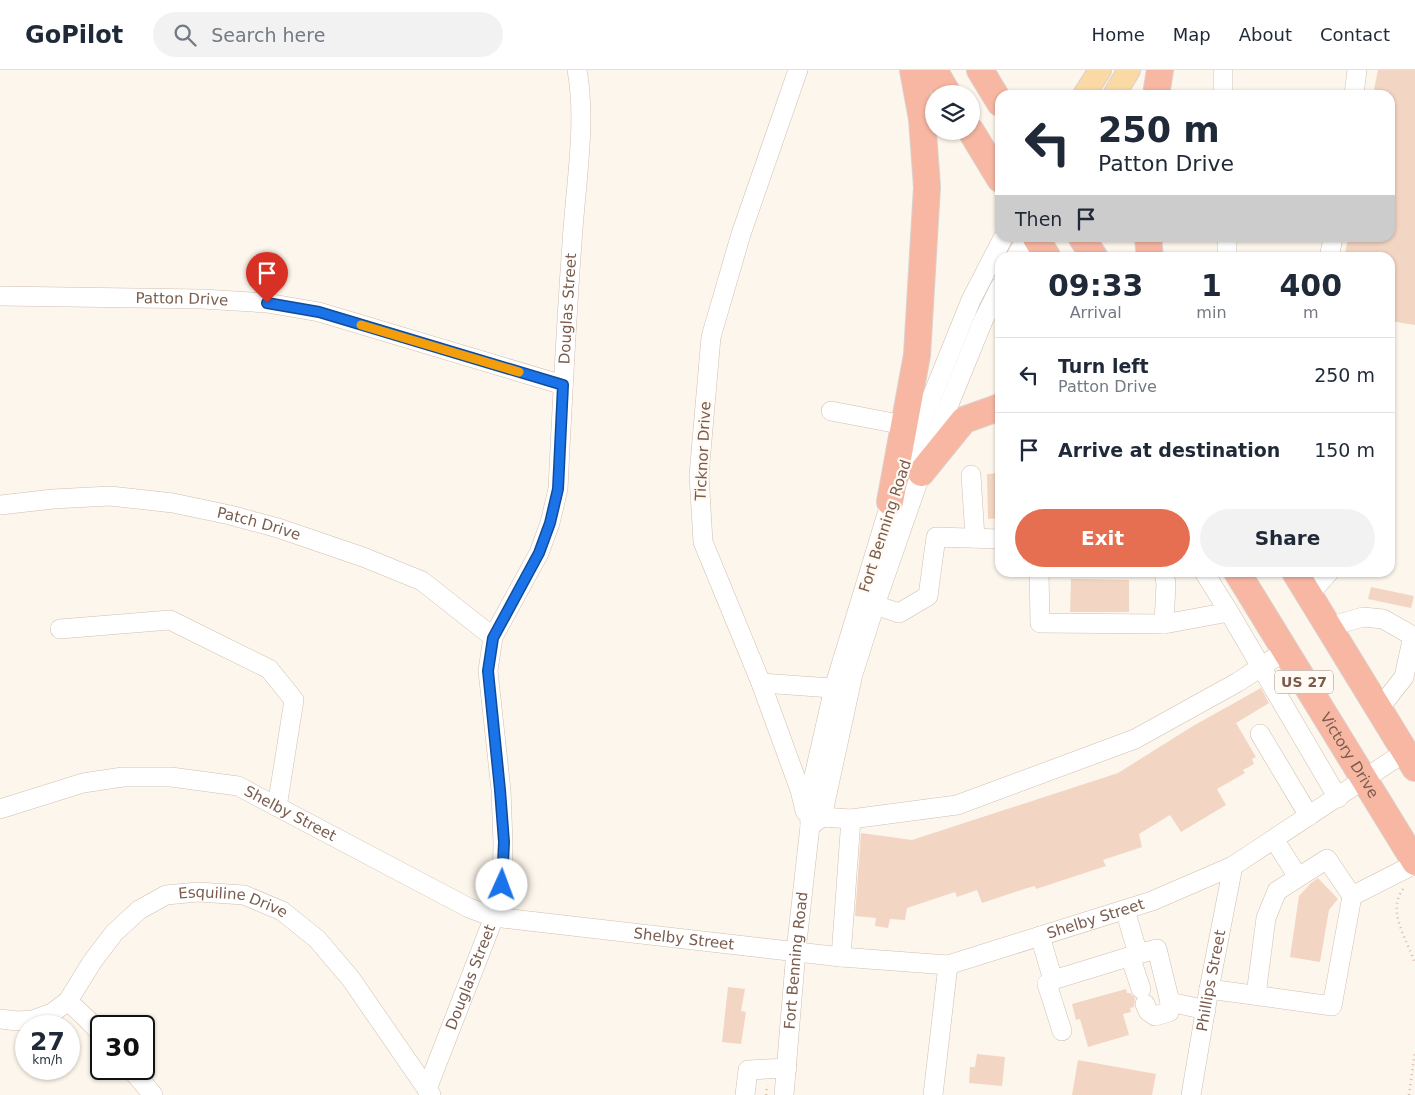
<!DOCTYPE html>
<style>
body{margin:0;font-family:"DejaVu Sans",sans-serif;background:#f2f2f3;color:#1f2937;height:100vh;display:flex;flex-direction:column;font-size:19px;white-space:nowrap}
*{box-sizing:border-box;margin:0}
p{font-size:16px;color:#747a83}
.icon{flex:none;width:28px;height:28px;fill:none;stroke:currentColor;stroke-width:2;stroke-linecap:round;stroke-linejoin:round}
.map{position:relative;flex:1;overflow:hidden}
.details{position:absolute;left:995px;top:182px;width:400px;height:325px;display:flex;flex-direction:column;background:#fff;border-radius:15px;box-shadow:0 1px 4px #0004}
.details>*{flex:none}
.top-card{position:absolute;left:995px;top:20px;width:400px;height:152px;border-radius:15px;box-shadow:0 1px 4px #0004;background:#fff;color:#1f2937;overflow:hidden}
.fabs{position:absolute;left:925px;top:15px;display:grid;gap:10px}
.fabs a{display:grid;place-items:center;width:55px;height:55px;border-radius:50%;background:#fff;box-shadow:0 1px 4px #0004;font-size:25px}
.speed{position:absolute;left:15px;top:945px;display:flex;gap:10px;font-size:25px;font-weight:700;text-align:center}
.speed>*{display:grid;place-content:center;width:65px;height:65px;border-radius:50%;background:#fff;box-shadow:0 1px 4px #0004;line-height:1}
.speed small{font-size:12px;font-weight:400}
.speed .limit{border:2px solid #111;border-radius:8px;background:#fff;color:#111}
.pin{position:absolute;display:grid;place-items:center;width:42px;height:42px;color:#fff;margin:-51px -21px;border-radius:50% 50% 50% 0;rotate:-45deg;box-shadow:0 0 5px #0007}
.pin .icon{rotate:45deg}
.me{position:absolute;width:55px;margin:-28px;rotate:2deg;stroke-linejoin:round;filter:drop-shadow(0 0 4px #0008)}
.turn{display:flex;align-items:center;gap:18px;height:105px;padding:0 20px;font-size:22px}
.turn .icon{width:65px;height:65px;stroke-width:2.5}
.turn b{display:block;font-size:35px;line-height:42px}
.then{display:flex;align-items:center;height:48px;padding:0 20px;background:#0003;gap:10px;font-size:19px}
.eta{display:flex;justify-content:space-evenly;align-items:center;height:85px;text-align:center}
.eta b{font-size:30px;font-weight:800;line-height:35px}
.action{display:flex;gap:10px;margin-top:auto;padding:10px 20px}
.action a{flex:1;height:58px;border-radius:30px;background:#e76f51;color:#fff;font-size:20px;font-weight:800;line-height:58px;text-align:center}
.action a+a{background:#f2f2f3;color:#1f2937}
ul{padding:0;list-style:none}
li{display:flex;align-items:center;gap:15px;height:75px;padding:0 20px;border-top:1px solid #e0e1e3}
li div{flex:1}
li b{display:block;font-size:19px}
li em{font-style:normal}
header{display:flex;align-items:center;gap:30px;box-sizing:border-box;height:70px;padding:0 25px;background:#fff;border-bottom:1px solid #e0e1e3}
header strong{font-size:24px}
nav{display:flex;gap:28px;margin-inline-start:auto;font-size:18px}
.search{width:350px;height:45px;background:#f2f2f3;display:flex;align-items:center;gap:12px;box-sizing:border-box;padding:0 18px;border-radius:28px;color:#747a83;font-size:19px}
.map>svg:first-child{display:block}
.building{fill:#f3d5c3}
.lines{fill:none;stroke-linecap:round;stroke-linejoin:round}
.minor-casing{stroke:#d1beb0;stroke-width:20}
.major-casing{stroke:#dad1cd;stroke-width:24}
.highway-casing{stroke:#dad1cd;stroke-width:28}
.path{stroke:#d9b8a5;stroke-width:2.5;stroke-dasharray:1 4;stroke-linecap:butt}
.minor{stroke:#fff;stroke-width:19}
.major{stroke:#fbd9a5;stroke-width:22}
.highway{stroke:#f7b7a3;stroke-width:26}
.route-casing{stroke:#114b97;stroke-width:12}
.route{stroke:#1a73e8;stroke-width:9}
.slow{stroke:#f59e0b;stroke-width:9}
.labels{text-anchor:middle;stroke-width:4.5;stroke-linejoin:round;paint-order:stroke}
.shield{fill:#fffaf3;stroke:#a28b7f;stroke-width:1}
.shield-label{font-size:14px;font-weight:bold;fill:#7a5c4d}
.street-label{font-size:15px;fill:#7a5c4d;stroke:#fffaf3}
</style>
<header>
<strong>GoPilot</strong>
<div class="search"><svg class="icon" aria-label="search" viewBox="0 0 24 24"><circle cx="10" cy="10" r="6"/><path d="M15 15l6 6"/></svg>Search here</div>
<nav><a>Home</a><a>Map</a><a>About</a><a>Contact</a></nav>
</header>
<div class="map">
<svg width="1415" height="1025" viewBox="0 0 1415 1025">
<rect width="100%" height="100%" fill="#fdf6ec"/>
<!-- building -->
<path class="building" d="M1378 0H1415V255L1390 251V188H1344L1348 168H1390V25H1373Z
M1000 403V448L988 449 987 404Z
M1071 509 1129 510V542H1070Z
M1371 517 1414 526 1411 538 1368 529Z
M1261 618 1269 633 1236 653 1256 687 1252 689 1254 694 1243 700 1245 703 1217 719 1226 735 1181 762 1170 745 1139 764 1142 777 1103 790 1106 796 1036 819 1035 816 1024 819 982 833 977 820 957 827 955 822 907 838 905 850 890 849 888 858 875 856 876 848 855 846 861 763 912 770 1118 703 1193 656Z
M1318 808 1338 829 1329 840 1320 892 1290 887 1299 826 1311 813Z
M728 917 745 919 741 941 746 942 741 974 722 972Z
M1126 919 1127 923H1130L1135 928 1134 937 1130 938 1131 942 1123 944 1129 965 1088 977 1080 949 1076 950 1072 934Z
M977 984 1005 987 1002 1016 969 1013 970 997H975Z
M1078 990 1156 1004 1152 1025H1072Z"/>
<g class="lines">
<defs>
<g id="minor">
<path d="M798 0 741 164 711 267 699 405 703 472 761 613 800 720 805 741"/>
<path d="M1223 0V25"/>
<path d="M1354 25 1357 0"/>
<path d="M1227 168V188"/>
<path d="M1015 188 1027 168"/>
<path d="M1329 188 1333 168"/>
<path id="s1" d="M0 226 202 229 267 233 319 242 563 315"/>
<path d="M831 341 904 355"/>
<path d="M906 391 971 230 1003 168"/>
<path d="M971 405 975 468"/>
<path id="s2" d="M0 435 53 429 110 426 173 433 230 445 278 458 363 487 422 511 493 567"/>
<path d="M1039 502 1040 553 1164 554 1166 514 1164 502"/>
<path d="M1309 525 1329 502"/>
<path d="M875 535 899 543 928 526 936 467 1000 469"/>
<path d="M1229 542 1338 728"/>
<path d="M1164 554 1229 542 1204 502"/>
<path d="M1328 557 1363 547 1383 549 1413 566 1404 607 1379 639"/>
<path d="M60 559 170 550 269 599 294 630 277 737"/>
<path d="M761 613 845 619"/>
<path d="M1260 664 1309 746"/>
<path id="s3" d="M0 739 83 713 123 707H171L238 716 469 838 494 847 841 887 948 895 1152 831 1233 796 1405 682"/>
<path d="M822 747 851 749 957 735 1135 669 1238 612 1285 581"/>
<path d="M810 756 822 747 853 604 875 535 921 403 983 251 1000 217"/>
<path d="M1274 769 1298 807"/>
<path d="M1040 866 1053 910 1138 884 1125 840"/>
<path d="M1138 884 1157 879 1170 932 1206 940"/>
<path d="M1130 886 1141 919"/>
<path d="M841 887 851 749"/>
<path d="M1053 910 1047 914 1062 961"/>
<path d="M1209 919 1332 936 1352 826 1415 794"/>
<path d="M1256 925 1266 848 1277 821 1327 789 1352 826"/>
<path d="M68 931 90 952 101 964"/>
<path d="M1145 934 1148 941 1155 946 1169 942 1170 932"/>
<path id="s4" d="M0 949 17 951 33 950 52 943 68 931 92 892 114 863 139 840 166 825 198 822 244 825 282 841 317 869 351 909 431 1025"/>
<path d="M131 999 153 1025"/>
<path id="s5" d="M427 1019 494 847 502 815 503 773 501 720 488 601 493 567 539 483 550 453 558 419C562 337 566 255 572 173 575 120 587 52 577 0"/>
<path d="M745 1025 748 1000 787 998"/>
<path id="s6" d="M784 1025 796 881 810 756 809 728 834 618 894 421"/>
<path d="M933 1025 948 895"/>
<path id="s7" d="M1191 1025 1209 919 1233 796"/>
</g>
<path id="major" d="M1084 25 1100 0
M1114 25 1129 0"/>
<g id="highway">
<path d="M934 0 948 24"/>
<path d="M980 0 1000 33"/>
<path d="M1156 25 1160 0"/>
<path d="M971 61 1000 109"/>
<path d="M1036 168 1048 188"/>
<path d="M1082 168 1095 188"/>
<path d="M1148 168 1150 188"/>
<path d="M921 403 964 350 1000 337"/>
<path d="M890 432 917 285 927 117 922 49 913 0"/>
<path id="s8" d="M1237 502 1415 792"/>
<path d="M1295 502 1415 698"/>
</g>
</defs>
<!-- minor casing -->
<use href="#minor" class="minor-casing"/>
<!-- major casing -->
<use href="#major" class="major-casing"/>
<!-- highway casing -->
<use href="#highway" class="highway-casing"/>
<!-- path -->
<path class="path" d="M1403 819C1386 842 1408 870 1415 894
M766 1025 767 1015
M1409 1025 1415 982"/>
<!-- minor -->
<use href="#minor" class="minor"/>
<!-- major -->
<use href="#major" class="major"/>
<!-- highway -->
<use href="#highway" class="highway"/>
</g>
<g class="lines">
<defs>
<path id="route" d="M267 233 319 242 563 315 558 419 550 453 539 483 493 568 488 601 500 720 504 772 502 815"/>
</defs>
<!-- route casing -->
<use href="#route" class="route-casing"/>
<!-- route -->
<use href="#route" class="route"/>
<!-- slow -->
<path class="slow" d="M361 255 519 302"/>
</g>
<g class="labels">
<!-- shield labels -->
<rect class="shield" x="1275" y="600.5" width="58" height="23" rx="4"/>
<g class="shield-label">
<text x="1304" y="617">US 27</text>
</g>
<!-- street labels -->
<g class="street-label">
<text dy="5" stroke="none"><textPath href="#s1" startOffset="182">Patton Drive</textPath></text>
<text dy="5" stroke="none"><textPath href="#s5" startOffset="810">Douglas Street</textPath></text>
<text transform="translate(703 381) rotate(-87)" y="5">Ticknor Drive</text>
<text dy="5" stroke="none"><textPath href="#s2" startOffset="262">Patch Drive</textPath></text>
<text transform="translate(885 456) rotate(-72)" y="5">Fort Benning Road</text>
<text dy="5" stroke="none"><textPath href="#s8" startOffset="215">Victory Drive</textPath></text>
<text dy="5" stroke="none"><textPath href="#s3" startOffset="302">Shelby Street</textPath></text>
<text dy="5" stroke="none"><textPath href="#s4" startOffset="289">Esquiline Drive</textPath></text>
<text dy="5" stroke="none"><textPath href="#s3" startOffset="1142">Shelby Street</textPath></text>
<text dy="5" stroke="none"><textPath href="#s3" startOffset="722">Shelby Street</textPath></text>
<text dy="5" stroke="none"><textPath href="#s6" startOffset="135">Fort Benning Road</textPath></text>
<text dy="5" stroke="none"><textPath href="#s5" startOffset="120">Douglas Street</textPath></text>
<text dy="5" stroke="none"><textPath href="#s7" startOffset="116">Phillips Street</textPath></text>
</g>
</g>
</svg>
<div class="fabs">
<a><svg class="icon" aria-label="layers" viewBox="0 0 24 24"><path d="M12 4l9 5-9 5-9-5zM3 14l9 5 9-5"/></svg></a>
</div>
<div class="speed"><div>27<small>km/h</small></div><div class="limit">30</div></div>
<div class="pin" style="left:267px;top:233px;background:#d93025"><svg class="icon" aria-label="arrive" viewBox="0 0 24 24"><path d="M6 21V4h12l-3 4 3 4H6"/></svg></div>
<svg class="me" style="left:502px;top:815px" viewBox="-20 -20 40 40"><circle r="19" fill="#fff"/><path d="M0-13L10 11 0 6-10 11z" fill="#1a73e8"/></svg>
<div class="top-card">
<div class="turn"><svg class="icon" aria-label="left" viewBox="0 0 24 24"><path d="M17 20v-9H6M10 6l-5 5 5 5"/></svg><div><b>250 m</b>Patton Drive</div></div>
<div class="then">Then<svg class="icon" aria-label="arrive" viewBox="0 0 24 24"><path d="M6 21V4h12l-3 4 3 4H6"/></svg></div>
</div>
<section class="details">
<div class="eta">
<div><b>09:33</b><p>Arrival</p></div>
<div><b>1</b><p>min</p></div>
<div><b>400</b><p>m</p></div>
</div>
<ul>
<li><svg class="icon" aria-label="left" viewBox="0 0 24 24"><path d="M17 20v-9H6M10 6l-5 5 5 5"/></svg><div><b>Turn left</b><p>Patton Drive</p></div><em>250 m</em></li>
<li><svg class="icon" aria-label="arrive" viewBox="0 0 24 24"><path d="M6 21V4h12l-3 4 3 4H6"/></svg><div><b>Arrive at destination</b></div><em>150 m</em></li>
</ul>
<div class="action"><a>Exit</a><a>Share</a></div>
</section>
</div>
